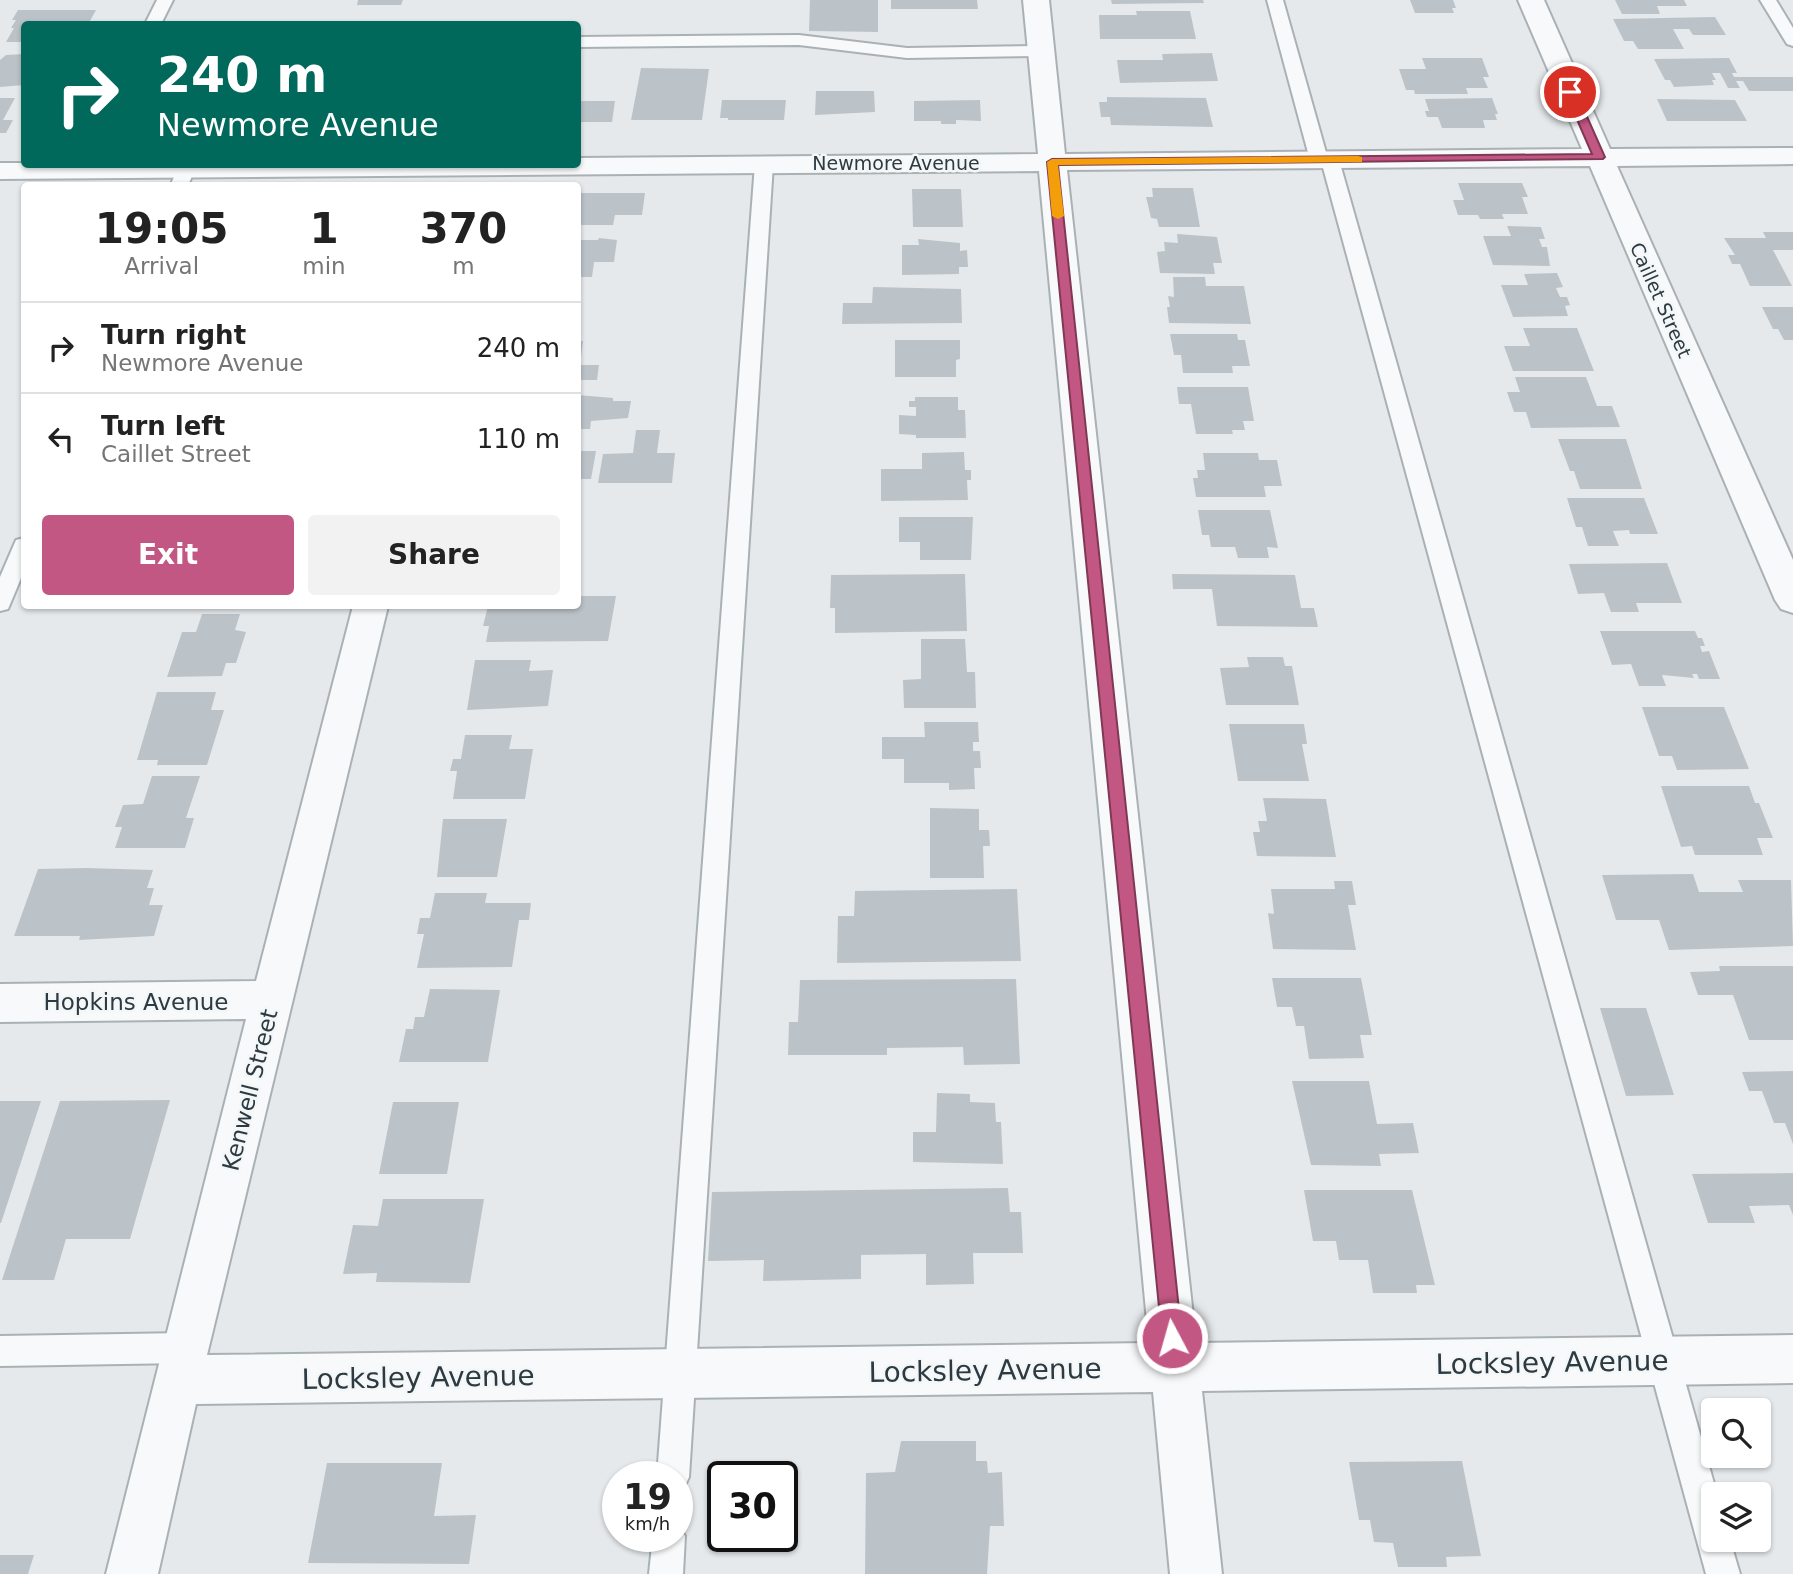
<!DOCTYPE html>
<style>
body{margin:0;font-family:"DejaVu Sans",sans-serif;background:#f2f2f2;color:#222;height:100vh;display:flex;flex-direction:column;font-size:26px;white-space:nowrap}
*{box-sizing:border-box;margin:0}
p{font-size:23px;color:#767676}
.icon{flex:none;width:38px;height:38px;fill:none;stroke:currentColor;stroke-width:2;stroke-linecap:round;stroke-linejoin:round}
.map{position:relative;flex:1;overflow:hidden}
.drawer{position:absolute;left:21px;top:182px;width:560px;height:427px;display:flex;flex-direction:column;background:#fff;border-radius:7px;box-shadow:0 2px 5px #0004}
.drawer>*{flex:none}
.top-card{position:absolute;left:21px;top:21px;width:560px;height:147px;border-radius:7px;box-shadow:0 2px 5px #0004;background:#00695c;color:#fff;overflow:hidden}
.fabs{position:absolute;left:1701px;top:1398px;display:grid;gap:14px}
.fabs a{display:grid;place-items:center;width:70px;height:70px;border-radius:7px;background:#fff;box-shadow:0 2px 5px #0004;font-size:35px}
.speed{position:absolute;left:602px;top:1461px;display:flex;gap:14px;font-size:35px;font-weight:700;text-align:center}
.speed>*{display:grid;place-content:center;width:91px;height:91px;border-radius:50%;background:#fff;box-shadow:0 2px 5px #0004;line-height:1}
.speed small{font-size:18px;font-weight:400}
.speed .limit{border:4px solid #111;border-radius:10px;background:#fff;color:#111}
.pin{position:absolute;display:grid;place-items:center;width:60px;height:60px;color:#fff;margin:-30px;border:4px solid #fff;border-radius:50%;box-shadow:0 2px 7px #0007}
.me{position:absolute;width:77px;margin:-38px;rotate:354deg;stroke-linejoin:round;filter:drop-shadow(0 0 5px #0008)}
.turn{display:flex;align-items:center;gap:24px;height:147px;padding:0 21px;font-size:32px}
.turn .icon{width:91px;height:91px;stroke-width:2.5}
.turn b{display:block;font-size:49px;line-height:60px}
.eta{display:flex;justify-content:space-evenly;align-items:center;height:119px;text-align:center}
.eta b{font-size:42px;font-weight:600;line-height:49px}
.button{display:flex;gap:14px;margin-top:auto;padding:14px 21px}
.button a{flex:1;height:80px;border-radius:7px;background:#c35783;color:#fff;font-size:28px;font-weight:600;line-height:80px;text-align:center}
.button a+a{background:#f2f2f2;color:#222}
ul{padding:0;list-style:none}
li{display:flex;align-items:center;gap:21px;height:91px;padding:0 21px;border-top:2px solid #e0e0e0}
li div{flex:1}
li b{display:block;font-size:26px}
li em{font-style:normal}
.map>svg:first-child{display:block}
.building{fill:#bcc3c8}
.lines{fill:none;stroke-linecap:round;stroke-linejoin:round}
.lane-casing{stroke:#aab1b5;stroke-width:4}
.street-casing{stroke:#aab1b5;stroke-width:4}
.lane{fill:#f7f9fa;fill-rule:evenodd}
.street{fill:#f7f9fa;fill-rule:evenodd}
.route{fill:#c35783;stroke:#7f3955;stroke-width:2}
.slow{fill:#f59e0b}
.labels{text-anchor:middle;stroke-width:5;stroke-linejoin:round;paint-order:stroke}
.far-street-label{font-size:19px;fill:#2e3a42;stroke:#f4f7f8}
.street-label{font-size:23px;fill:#2e3a42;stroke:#f4f7f8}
.near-street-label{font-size:28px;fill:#2e3a42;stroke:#f4f7f8}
</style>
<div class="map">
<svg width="1793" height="1574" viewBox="0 0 1793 1574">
<rect width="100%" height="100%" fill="#e5e9eb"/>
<!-- building -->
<path class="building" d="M358 0H403L401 5H357Z
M810 0H878V32L809 31Z
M891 0H977L978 9H891Z
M1111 0H1203L1204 3 1112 4Z
M1410 0H1453L1456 8H1452L1454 13H1415Z
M1615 0H1684L1687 6H1657L1660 14H1622Z
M18 10H96L90 21H79L77 24H24V42H6L14 28H11L16 20H12Z
M1136 11H1190L1196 39H1100L1099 15H1137Z
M1715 17 1726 35H1693L1689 29H1673L1684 49H1638L1633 41H1624L1613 19Z
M1212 53 1218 81 1120 83 1117 60H1163L1162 54Z
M24 54V85L0 87V60L6 55Z
M1422 58H1482L1489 77H1483L1488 88H1466L1468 94H1415L1414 90H1406L1399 69H1426Z
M1729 58 1737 73H1732L1734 77H1793V91H1749L1743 81H1736L1740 88H1728L1720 73H1712L1716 80H1712L1714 85 1674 87 1670 80H1665L1654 59Z
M641 68 709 69 702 120H631Z
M816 91H874L875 112 815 115Z
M1107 97 1206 98 1213 127 1111 125 1110 117H1101L1099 102H1107Z
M0 98H15L3 120H13L6 133H0Z
M1492 98 1498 114H1495L1497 120H1483L1485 128H1442L1438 117H1427L1425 111H1429L1425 99Z
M1657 99 1735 100 1747 121H1667Z
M722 100H786L784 120H728V118H720Z
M980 100 981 121 956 120V124H941V121H914V101Z
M578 101H615L612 122H578Z
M1458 183H1522L1528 197H1522L1528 214H1502L1504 219H1480L1478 215H1458L1453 200H1464Z
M1152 188H1193L1200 227H1159L1157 219 1151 218 1148 205 1146 197H1153Z
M912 189H961L963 227H913Z
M578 193H645L642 215H615L613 225H578Z
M1507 226 1541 227 1545 239H1539L1542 247H1547L1550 266 1493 265 1483 236H1511Z
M1763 232H1793V250H1773L1792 286H1750L1740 264H1732L1728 255H1735L1724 238H1766Z
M1177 234 1217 237 1222 263H1213L1215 274 1160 273 1157 252 1165 251 1164 242 1178 243Z
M599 238 617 240 614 262H594L592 277H578V240H598Z
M918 239 960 243V251L967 250 968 267H959V274L902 275V245H919Z
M1557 273 1563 287 1556 288 1560 297H1567L1570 305 1565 306 1568 316 1513 317 1501 285H1528L1524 274Z
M1173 277H1205L1206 286H1244L1251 324 1169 323 1167 307H1170L1168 296 1174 297Z
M873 287 961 289 962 323 842 324 843 303H872Z
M1762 307H1793V340H1784L1778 329H1773Z
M1523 328H1577L1594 371H1513L1504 346H1530Z
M1170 334H1237L1238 340H1245L1250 366H1232L1233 373H1183L1181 355H1174Z
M895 340H960V359L956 360V377H895Z
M578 341H583L580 365H599L597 380H578Z
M1515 377H1586L1597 406H1612L1620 427 1531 428 1526 412H1514L1507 392H1520Z
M1177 387H1248L1254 421H1243L1245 430H1232L1233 434H1196L1191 404H1179Z
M578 395 613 398V401H631L628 418 591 421 590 429H578Z
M915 397H958V410H965L966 438H916V435L899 434V415L916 416V407H909V401H915Z
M636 430H660L657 453H675L672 483H598L603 454 633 453Z
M1558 439H1626L1642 489H1580L1574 471H1570Z
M578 451H596L591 479H578Z
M964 452 965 470H971V480H967L968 500 881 501V469H922V453Z
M1203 453H1258L1259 460H1277L1282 486H1264L1266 497H1196L1193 478H1198L1197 470H1205Z
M1567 498H1644L1658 534H1630L1629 530 1613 531 1619 546H1588L1582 527H1576Z
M1198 510H1270L1278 548 1267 547 1269 558H1238L1235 547H1211L1209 535H1202Z
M899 517H973L971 560H920V542H899Z
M1667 563 1682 603H1636L1639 612H1611L1604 593 1578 594 1569 564Z
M965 574 967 631 835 633V608H830L831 575Z
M1172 574 1295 575 1301 608H1314L1318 627 1217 626 1212 589H1173Z
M578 596H616L608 641 486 642 489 626H483L488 606H578Z
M202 614H240L235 630 246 632 236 663H226L222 676 167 677 182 632H196Z
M1600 631H1695L1698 638H1702L1705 646H1700L1702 652 1709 651 1720 679H1699L1697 674H1692L1694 678 1662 675 1666 686H1639L1631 664 1612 665Z
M921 639H965L967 672H975L976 708H904L903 680 921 679Z
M1247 657H1283L1285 666H1292L1299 705H1226L1220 668 1249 667Z
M475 660H531L529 671 553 670 548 706 467 710Z
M157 692H216L211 710H224L207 765H157L158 760H137Z
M1642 707H1724L1749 769 1677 770 1672 756H1659Z
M924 722H978L979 742H973V751H980L981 768H974L975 789 949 790V783H904V759H882V737H925Z
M1229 724H1304L1307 744H1302L1309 781H1238Z
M465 735H512L509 749H533L525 799H453L457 771H450L453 759H461Z
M152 776H200L186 818H194L185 848H115L122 827H115L123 805 143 804Z
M1661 786H1749L1755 803H1759L1773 838H1757L1763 855H1695L1692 846 1681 847Z
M1263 798 1326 799 1336 857 1257 856 1253 832H1260L1258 821H1267Z
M930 808 979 809V830H989L990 846H983L984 878H930Z
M443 819H507L497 877H437Z
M87 868 153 870 147 888H154L149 905H163L154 936 79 940 80 936H14L38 869Z
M1693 874 1699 892H1743L1738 880H1791L1793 946 1669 950 1659 920H1616L1602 875Z
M1334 881H1352L1356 905H1348L1356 950 1273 949 1268 913 1274 914 1271 889H1335Z
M1017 889 1021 961 837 963 838 916H854L855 891Z
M435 893H487L485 903H531L529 920H519L512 967 417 968 424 934H417L420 918H430Z
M1719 966H1793V1040H1749L1733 995H1698L1690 972 1720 971Z
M1272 978H1361L1372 1035H1360L1364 1058 1309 1059 1304 1026H1296L1292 1007H1277Z
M1016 979 1020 1064 964 1065 963 1047 887 1048V1055H788L789 1022H798L800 980Z
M430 989 500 990 488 1062H399L406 1029H413L415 1017H424Z
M1600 1008H1646L1674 1095 1626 1096Z
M1793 1071V1144L1785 1123H1774L1762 1091H1749L1742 1072Z
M1292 1081H1369L1377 1124 1413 1123 1419 1153 1379 1154 1381 1166 1311 1165Z
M937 1093 970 1094V1102L995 1103 996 1122H1001L1003 1164 913 1162V1132H936Z
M170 1100 130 1239H66L54 1280H2L60 1101Z
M0 1101H41L1 1223H0Z
M393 1102H459L447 1174H379Z
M1793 1173V1215L1789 1205 1749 1206 1755 1223H1708L1692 1174Z
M1008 1188 1010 1212H1021L1023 1253H973L974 1284 926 1285V1254L861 1255V1279L763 1281 764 1260 708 1261 712 1192Z
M1304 1190H1412L1435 1285H1416L1417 1293H1373L1368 1260H1339L1336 1241H1313Z
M383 1199H484L470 1283 376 1282 377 1273 343 1274 353 1225 378 1226Z
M901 1441H976V1461H987L988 1473 1002 1472 1004 1526H990L987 1574H865L866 1473 895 1472Z
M1462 1461 1481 1556 1446 1557 1447 1567H1398L1393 1543 1374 1542 1370 1520H1359L1349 1462Z
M327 1463H442L434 1516 476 1515 469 1564 308 1563Z
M0 1555H34L28 1574H0Z"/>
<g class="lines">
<defs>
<path id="lane" d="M157 0H173L161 24H145Z
M1267 0H1283L1327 156H1336L1339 160 1717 1494H1713V1540H1730L1740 1574H1706L1322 164H1313L1310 160Z
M1760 0H1776L1793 28V46L1787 44Z
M799 35 907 48 1041 46 1049 51 1041 56 907 58 799 45 578 47V37Z
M764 159 773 164 689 1477 684 1488 677 1491V1477H657L755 164Z
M180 164H192L195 168 188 186H170Z
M24 538V571L8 609 0 611V577L16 540Z
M185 1333 196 1337 200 1348 196 1359 185 1363 0 1366V1336Z
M677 1523 685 1536 683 1574H649L653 1536H677Z"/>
<path id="street" d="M1023 0H1049L1065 154 1582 149 1518 0H1544L1610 149 1793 148V164L1617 166 1793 560V613L1781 609 1775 600 1590 166 1067 170 1196 1343 1793 1335V1383L1202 1391 1222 1574H1170L1153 1392 196 1404 158 1574H106L246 1019 0 1022V984L256 981 353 606H388L207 1355 1149 1343 1039 171 0 179V163L578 164V158L1038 154Z"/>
</defs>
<!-- lane casing -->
<use href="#lane" class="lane-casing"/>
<!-- street casing -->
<use href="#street" class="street-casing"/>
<!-- lane -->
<use href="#lane" class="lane"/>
<!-- street -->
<use href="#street" class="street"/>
</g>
<!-- route -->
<path class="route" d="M1566 90 1576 92 1605 157 1603 159 1058 165 1182 1338 1179 1345 1172 1348 1165 1345 1162 1338 1047 162 1052 159 1592 154 1565 92Z"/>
<!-- slow -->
<path class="slow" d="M1358 156 1362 157V162L1058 165 1064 216 1058 219 1052 216 1047 162 1052 159Z"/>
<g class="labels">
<!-- far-street labels -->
<g class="far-street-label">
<text x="896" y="170">Newmore Avenue</text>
<text transform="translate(1661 300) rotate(66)" y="7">Caillet Street</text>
</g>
<!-- street labels -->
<g class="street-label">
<text x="136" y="1010">Hopkins Avenue</text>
<text transform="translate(250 1090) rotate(-76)" y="8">Kenwell Street</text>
</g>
<!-- near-street labels -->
<g class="near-street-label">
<text transform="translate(1552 1362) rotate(-1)" y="10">Locksley Avenue</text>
<text transform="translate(985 1370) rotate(-1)" y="10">Locksley Avenue</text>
<text transform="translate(418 1377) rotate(-1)" y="10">Locksley Avenue</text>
</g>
</g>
</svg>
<div class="fabs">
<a><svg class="icon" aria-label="search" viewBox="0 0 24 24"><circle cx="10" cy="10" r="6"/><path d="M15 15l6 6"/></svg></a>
<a><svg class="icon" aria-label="layers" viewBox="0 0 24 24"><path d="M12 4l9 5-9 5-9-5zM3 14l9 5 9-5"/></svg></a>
</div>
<div class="speed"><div>19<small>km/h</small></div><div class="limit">30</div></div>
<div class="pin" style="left:1570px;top:92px;background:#d93025"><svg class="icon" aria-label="arrive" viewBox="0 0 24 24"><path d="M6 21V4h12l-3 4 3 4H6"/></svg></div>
<svg class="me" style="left:1172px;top:1338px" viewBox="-20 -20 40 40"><circle r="17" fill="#c35783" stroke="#fff" stroke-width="3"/><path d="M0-11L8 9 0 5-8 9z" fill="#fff"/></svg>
<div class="top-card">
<div class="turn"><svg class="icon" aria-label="right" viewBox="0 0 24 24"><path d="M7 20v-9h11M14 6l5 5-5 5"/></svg><div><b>240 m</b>Newmore Avenue</div></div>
</div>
<section class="drawer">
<div class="eta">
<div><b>19:05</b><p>Arrival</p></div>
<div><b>1</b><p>min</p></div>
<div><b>370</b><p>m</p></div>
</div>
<ul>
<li><svg class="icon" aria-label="right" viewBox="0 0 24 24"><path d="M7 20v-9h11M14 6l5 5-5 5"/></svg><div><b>Turn right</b><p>Newmore Avenue</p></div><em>240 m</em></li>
<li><svg class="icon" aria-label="left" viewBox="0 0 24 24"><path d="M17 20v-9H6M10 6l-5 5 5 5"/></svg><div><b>Turn left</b><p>Caillet Street</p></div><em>110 m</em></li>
</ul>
<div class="button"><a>Exit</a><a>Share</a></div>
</section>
</div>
